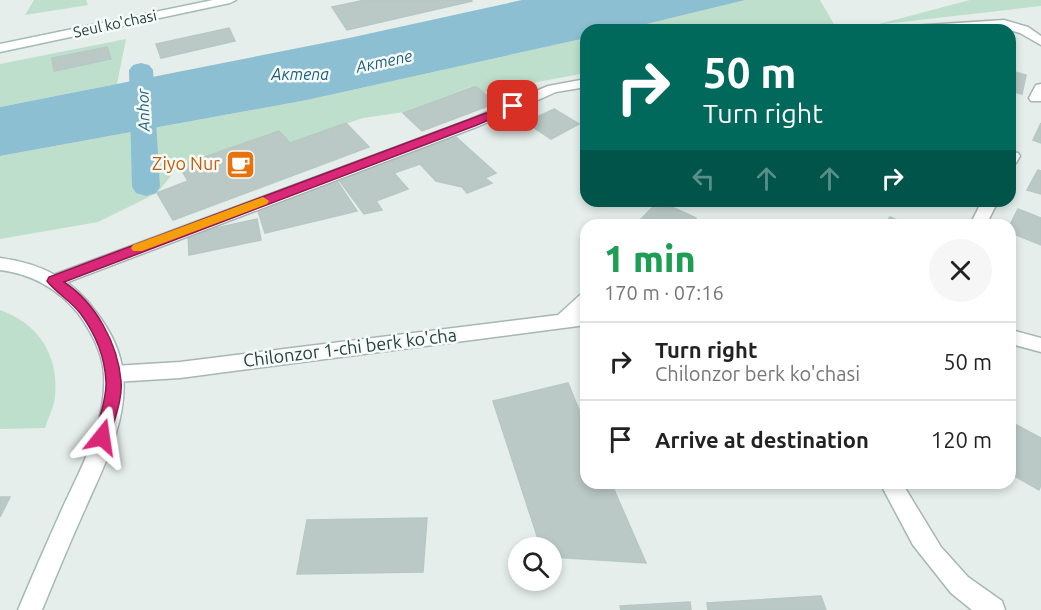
<!DOCTYPE html>
<meta charset="utf-8">
<style>
body{margin:0;font-family:Ubuntu,sans-serif;background:#f6f6f6;color:#222;height:100vh;display:flex;flex-direction:column;font-size:22px;white-space:nowrap}
*{box-sizing:border-box;margin:0}
p{font-size:20px;color:#767676}
.icon{flex:none;width:33px;height:33px;fill:none;stroke:currentColor;stroke-width:2;stroke-linecap:round;stroke-linejoin:round}
.map{position:relative;flex:1;overflow:hidden}
.sheet{position:absolute;left:580px;top:219px;width:436px;height:270px;display:flex;flex-direction:column;background:#fff;border-radius:18px;box-shadow:0 3px 9px #0003}
.sheet>*{flex:none}
.top-card{position:absolute;left:580px;top:24px;width:436px;height:183px;border-radius:18px;box-shadow:0 3px 9px #0003;background:#00695c;color:#fff;overflow:hidden}
.controls{position:absolute;left:508px;top:537px;display:grid;gap:12px}
.controls a{display:grid;place-items:center;width:54px;height:54px;border-radius:50%;background:#fff;box-shadow:0 3px 9px #0003;font-size:30px}
.pin{position:absolute;display:grid;place-items:center;width:51px;height:51px;color:#fff;margin:-26px;border-radius:12px;box-shadow:0 3px 9px #0006}
.me{position:absolute;width:66px;margin:-33px;rotate:15deg;stroke-linejoin:round;filter:drop-shadow(0 0 4px #0008)}
.turn{display:flex;align-items:center;gap:21px;height:126px;padding:0 24px;font-size:27px}
.turn .icon{width:78px;height:78px;stroke-width:2.5}
.turn b{display:block;font-size:42px;line-height:51px}
.lanes{display:flex;align-items:center;height:57px;padding:0 24px;background:#0003;justify-content:center;gap:30px;direction:ltr}
.lanes .off{opacity:.35}
.round{display:grid;place-items:center;flex:none;width:63px;height:63px;border-radius:32px;background:#f6f6f6}
.overview{display:flex;align-items:center;justify-content:space-between;height:102px;padding:0 24px}
h1{font-size:36px;font-weight:800;line-height:45px;color:#1e9e55}
ul{padding:0;list-style:none}
li{display:flex;align-items:center;gap:18px;height:78px;padding:0 24px;border-top:2px solid #e0e0e0}
li div{flex:1}
li b{display:block;font-size:22px}
li em{font-style:normal}
.map>svg:first-child{display:block}
.green{fill:#bedfcb}
.water{fill:#8dbfd3}
.lines{fill:none;stroke-linecap:round;stroke-linejoin:round}
.canal{fill:#8dbfd3;fill-rule:evenodd}
.building{fill:#bac9c5;stroke:#b7c8c3;stroke-width:1.5}
.minor-casing{stroke:#a7b6b3;stroke-width:3}
.secondary-casing{stroke:#a3bab5;stroke-width:3}
.minor{fill:#fff;fill-rule:evenodd}
.secondary{fill:#fff;fill-rule:evenodd}
.route{fill:#db2777;stroke:#8e194d;stroke-width:1.5}
.slow{fill:#f59e0b}
.labels{text-anchor:middle;stroke-width:5;stroke-linejoin:round;paint-order:stroke}
.far-street-label{font-size:15px;fill:#24403c;stroke:#f6faf8}
.far-water-label{font-size:16px;font-style:italic;fill:#1d617d;stroke:#f6faf8}
.food-label{font-size:18px;fill:#c56008;stroke:#f6faf8;text-anchor:end}
.street-label{font-size:18px;fill:#24403c;stroke:#f6faf8}
</style>
<div class="map">
<svg width="1041" height="610" viewBox="0 0 1041 610">
<rect width="100%" height="100%" fill="#e5eeeb"/>
<!-- green -->
<path class="green" d="M34 0H86L88 5 25 15Z
M744 0H820L835 26 813 30H622Z
M970 0H1041V6L875 25Z
M586 38V73L484 92 476 85 404 112 363 118 290 143 279 131 179 166 157 193 98 222 0 239V156L307 100Z
M126 39 117 84 0 107V64Z
M0 310C39 324 59 355 55 397 54 407 48 418 45 428L0 429Z"/>
<!-- water -->
<path class="water" d="M522 0H745L622 30H586V38L307 100 0 156V107L349 38Z"/>
<g class="lines">
<!-- canal -->
<path class="canal" d="M141 63 149 65 153 70 160 187 156 193 146 196 136 193 132 187 129 70 133 65Z"/>
</g>
<!-- building -->
<path class="building" d="M365 0H471L472 1 347 30 332 7Z
M229 28 235 41 161 58 156 44Z
M107 47 111 59 54 71 52 58Z
M1011 71 1026 75 1022 94 1011 91Z
M476 86 496 103 422 131 403 113Z
M554 109 579 124 551 139 526 122Z
M346 123 369 147 173 220 157 193 188 181 179 166 279 131 290 143Z
M1041 123V143L1033 140Z
M456 137 496 173 485 178 492 183 467 193 462 187 436 181 420 164 394 173 408 189 376 201 382 210 364 214 339 180Z
M1038 170 1041 171V194L1027 190Z
M337 181 357 211 265 233 257 208Z
M659 201 696 218 689 225H641L637 223Z
M1018 209 1041 218V245L1011 233 1010 225Z
M890 217 910 225H884Z
M257 219 261 240 189 255 188 234Z
M568 383 586 427V483H611L646 563 552 557V548H541L493 401Z
M1011 422 1041 438V485L1039 490 1011 474Z
M0 497H10L0 517Z
M427 518 423 572 297 574 307 520Z
M821 596 826 610H708L707 603Z
M690 602 691 610H621L620 606Z"/>
<g class="lines">
<defs>
<path id="minor" d="M1004 20 1028 27 1041 36V45L1020 33 1003 28 906 30 912 26Z
M586 79V87L556 92 479 126 60 285 54 287 48 285 45 281 48 277 469 120 548 86Z
M1041 84V101H1031L1029 98 1036 85Z
M1011 152 1018 153 1020 156 1016 163 1011 165Z
M982 201H998L986 225H970Z
M586 293V325L180 378 114 382 107 379 104 374 107 369 114 366 180 362 558 315 580 295Z
M1011 330 1041 338V352L1011 344Z
M880 483H902L941 547 968 577 1002 601 1005 610H972L951 593 913 545Z"/>
<path id="secondary" d="M213 0H236L230 3 0 52V44Z
M0 258C40 263 73 279 96 312 110 330 121 352 123 374 128 421 103 468 85 509 70 542 56 576 42 610H18C32 576 47 543 62 509 81 468 107 422 104 375 103 353 91 331 78 313 57 288 32 274 0 270Z"/>
</defs>
<!-- minor casing -->
<use href="#minor" class="minor-casing"/>
<!-- secondary casing -->
<use href="#secondary" class="secondary-casing"/>
<!-- minor -->
<use href="#minor" class="minor"/>
<!-- secondary -->
<use href="#secondary" class="secondary"/>
</g>
<!-- route -->
<path class="route" d="M513 103 519 106 517 108 477 125 64 282C96 303 118 344 121 381 123 398 114 420 110 437L108 441 102 443 97 441 95 437C98 420 107 399 106 382 105 357 95 333 80 313 71 301 54 291 47 281L49 277Z"/>
<!-- slow -->
<path class="slow" d="M263 197 269 201 267 204 142 251H133L131 248 133 245Z"/>
<!-- icons -->
<defs>
<symbol id="cafe-square" viewBox="-11 -11 22 22"><rect x="-9" y="-9" width="18" height="18" rx="4" fill="#e8710a" stroke="#f6faf8"/><path d="M-5.5-4.5H6V0H3Q3 3.5 0 3.5H-2.5Q-5.5 3.5-5.5 0ZM3-3.2v2h1.7v-2ZM-6 4.5H4V6H-6Z" fill="#fff"/></symbol>
</defs>
<g fill-rule="evenodd">
<use href="#cafe-square" x="224" y="148" width="33" height="33"/>
</g>
<g class="labels">
<!-- far-street labels -->
<g class="far-street-label">
<text transform="translate(115 24) rotate(-12)" y="5">Seul ko'chasi</text>
</g>
<!-- far-water labels -->
<g class="far-water-label">
<text transform="translate(384 61) rotate(-12)" y="6">Актепе</text>
<text x="300" y="80">Актепа</text>
<text transform="translate(143 110) rotate(-92)" y="6">Anhor</text>
</g>
<!-- food labels -->
<g class="food-label">
<text x="220" y="170">Ziyo Nur</text>
</g>
<!-- street labels -->
<g class="street-label">
<text transform="translate(350 348) rotate(-7)" y="6">Chilonzor 1-chi berk ko'cha</text>
</g>
</g>
</svg>
<div class="controls">
<a><svg class="icon" aria-label="search" viewBox="0 0 24 24"><circle cx="10" cy="10" r="6"/><path d="M15 15l6 6"/></svg></a>
</div>
<div class="pin" style="left:513px;top:106px;background:#d93025"><svg class="icon" aria-label="arrive" viewBox="0 0 24 24"><path d="M6 21V4h12l-3 4 3 4H6"/></svg></div>
<svg class="me" style="left:102px;top:437px" viewBox="-20 -20 40 40"><path d="M0-17L14 15 0 8-14 15z" fill="#db2777" stroke="#fff" stroke-width="4"/></svg>
<div class="top-card">
<div class="turn"><svg class="icon" aria-label="right" viewBox="0 0 24 24"><path d="M7 20v-9h11M14 6l5 5-5 5"/></svg><div><b>50 m</b>Turn right</div></div>
<div class="lanes"><svg class="icon off" aria-label="left" viewBox="0 0 24 24"><path d="M17 20v-9H6M10 6l-5 5 5 5"/></svg><svg class="icon off" aria-label="ahead" viewBox="0 0 24 24"><path d="M12 20V5M6 11l6-6 6 6"/></svg><svg class="icon off" aria-label="ahead" viewBox="0 0 24 24"><path d="M12 20V5M6 11l6-6 6 6"/></svg><svg class="icon" aria-label="right" viewBox="0 0 24 24"><path d="M7 20v-9h11M14 6l5 5-5 5"/></svg></div>
</div>
<section class="sheet">
<div class="overview"><div><h1>1 min</h1><p>170 m · 07:16</p></div><a class="round"><svg class="icon" aria-label="close" viewBox="0 0 24 24"><path d="M6 6l12 12M18 6L6 18"/></svg></a></div>
<ul>
<li><svg class="icon" aria-label="right" viewBox="0 0 24 24"><path d="M7 20v-9h11M14 6l5 5-5 5"/></svg><div><b>Turn right</b><p>Chilonzor berk ko'chasi</p></div><em>50 m</em></li>
<li><svg class="icon" aria-label="arrive" viewBox="0 0 24 24"><path d="M6 21V4h12l-3 4 3 4H6"/></svg><div><b>Arrive at destination</b></div><em>120 m</em></li>
</ul>
</section>
</div>
